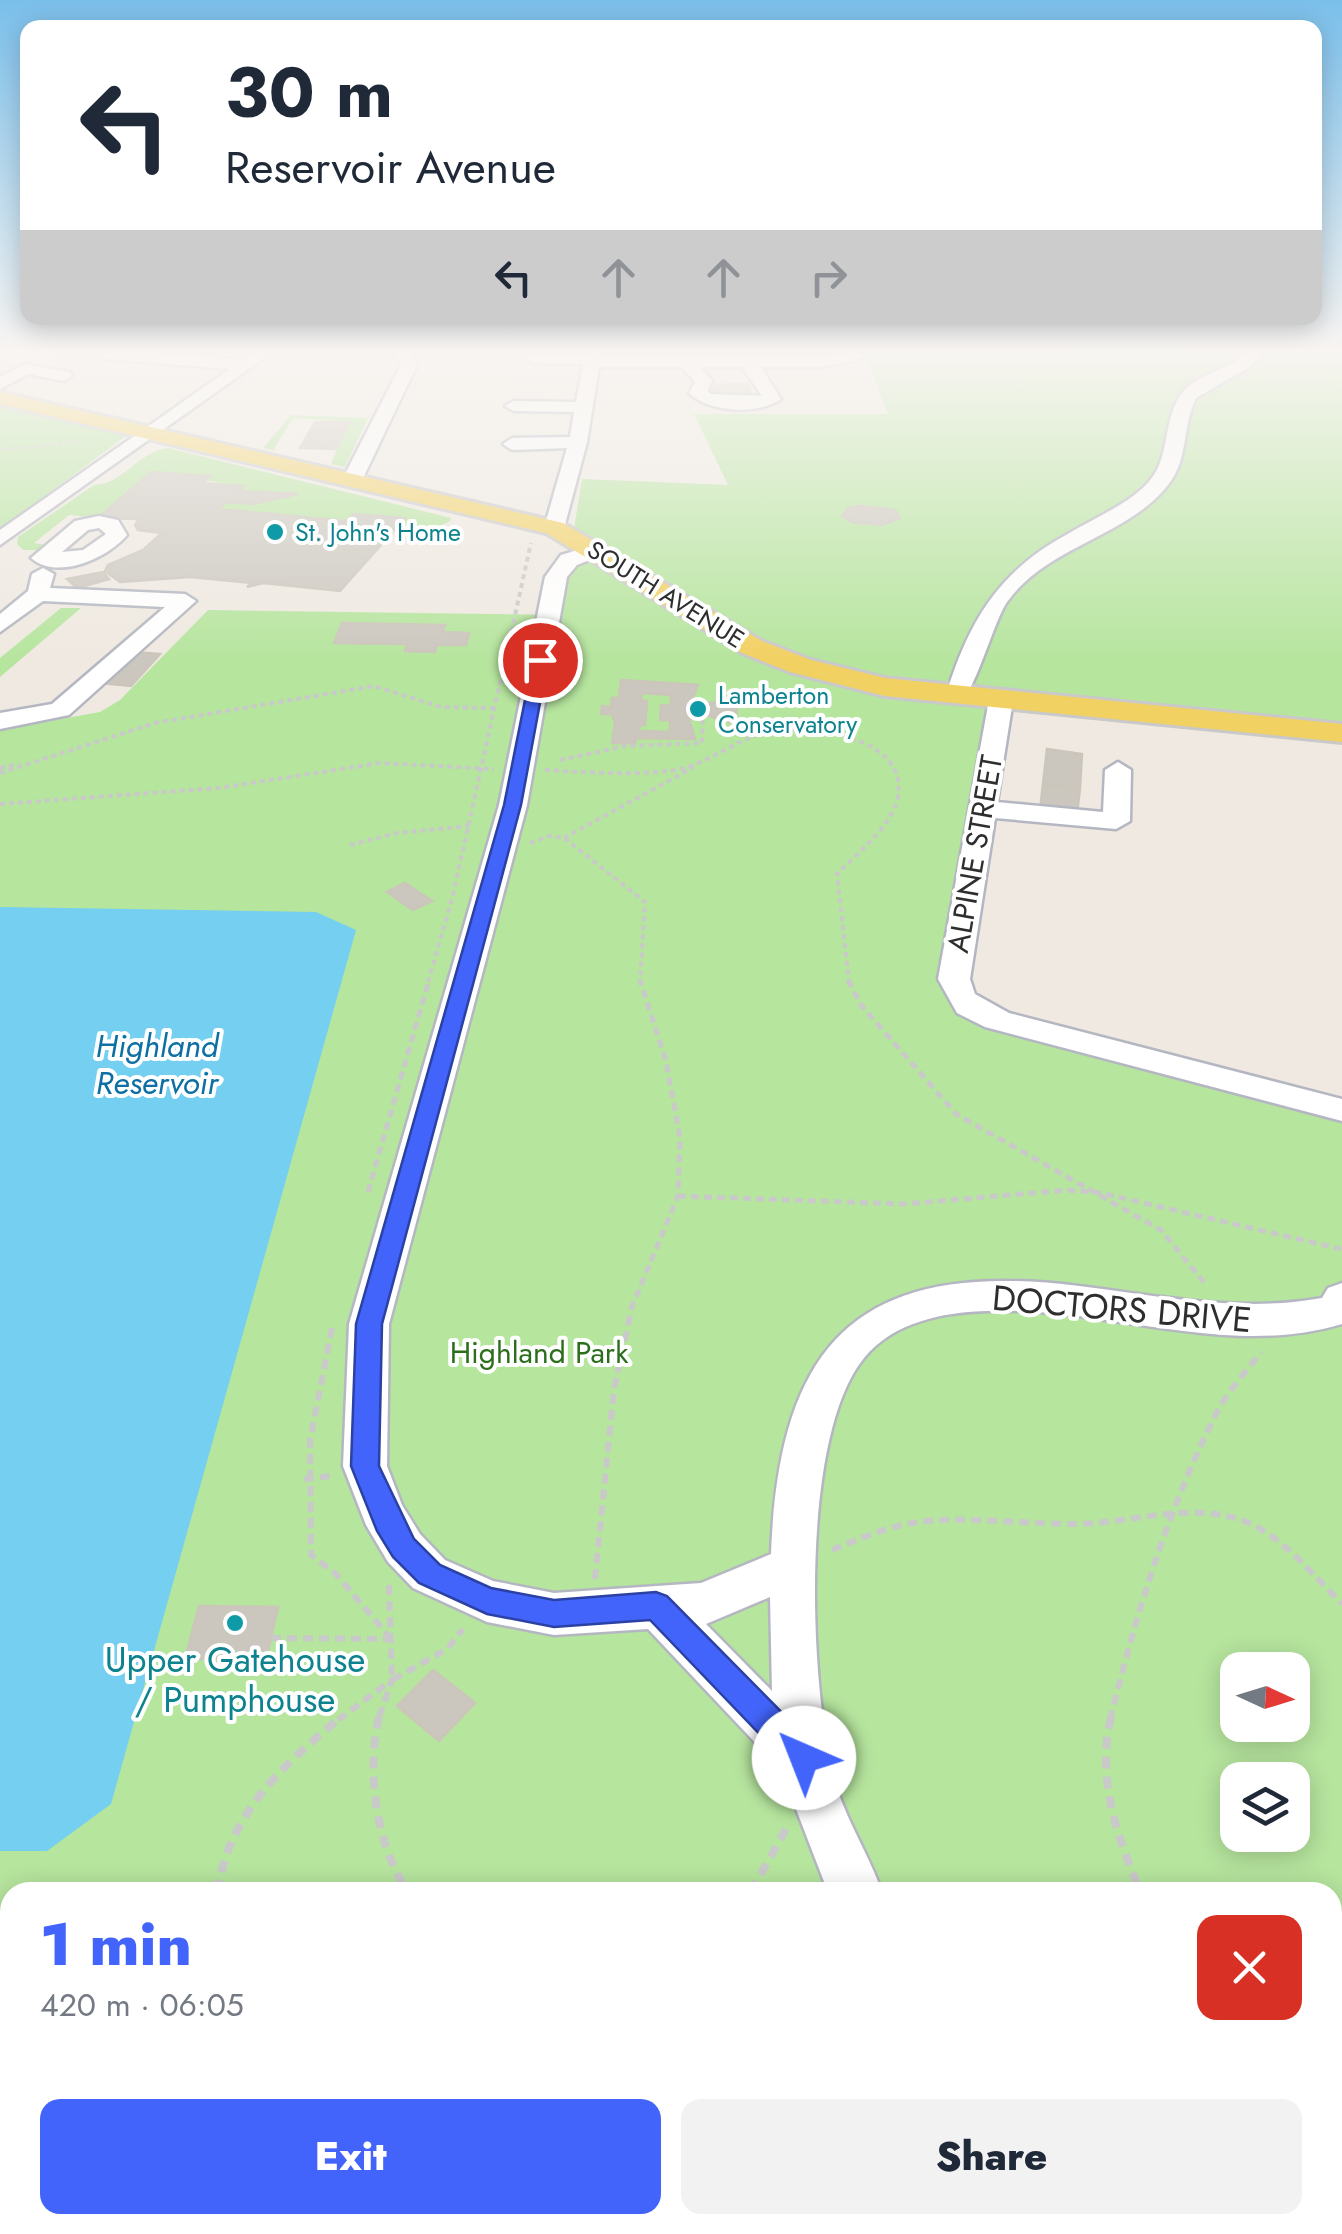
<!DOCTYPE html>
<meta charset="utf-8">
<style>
body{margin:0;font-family:Jost,sans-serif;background:#f2f2f3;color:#1f2937;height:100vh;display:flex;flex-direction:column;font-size:38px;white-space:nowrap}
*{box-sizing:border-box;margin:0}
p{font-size:32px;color:#747a83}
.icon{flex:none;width:55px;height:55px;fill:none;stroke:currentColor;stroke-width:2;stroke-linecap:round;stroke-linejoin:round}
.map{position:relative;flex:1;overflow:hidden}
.sheet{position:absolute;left:0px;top:1882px;width:1342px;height:352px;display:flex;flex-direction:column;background:#fff;border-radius:30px 30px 0 0;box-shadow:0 5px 25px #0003}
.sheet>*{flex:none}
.banner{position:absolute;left:20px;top:20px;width:1302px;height:305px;border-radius:20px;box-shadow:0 5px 25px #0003;background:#fff;color:#1f2937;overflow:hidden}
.needle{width:65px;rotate:94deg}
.tools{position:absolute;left:1220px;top:1652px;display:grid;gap:20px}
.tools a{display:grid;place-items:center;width:90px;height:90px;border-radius:20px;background:#fff;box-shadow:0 5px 25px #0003;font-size:50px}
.pin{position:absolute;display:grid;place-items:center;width:85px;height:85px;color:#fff;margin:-42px;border:5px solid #fff;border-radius:50%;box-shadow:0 2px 10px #0007}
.me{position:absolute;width:110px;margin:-55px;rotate:316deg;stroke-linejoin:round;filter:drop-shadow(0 0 8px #0008)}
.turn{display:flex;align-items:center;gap:35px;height:210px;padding:0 40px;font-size:45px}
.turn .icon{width:130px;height:130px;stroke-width:2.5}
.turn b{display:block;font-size:70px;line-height:85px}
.lanes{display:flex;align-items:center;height:95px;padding:0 40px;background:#0003;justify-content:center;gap:50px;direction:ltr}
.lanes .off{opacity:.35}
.round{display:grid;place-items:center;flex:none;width:105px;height:105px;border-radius:20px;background:#f2f2f3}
.overview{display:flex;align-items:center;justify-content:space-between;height:170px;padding:0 40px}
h1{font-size:60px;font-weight:800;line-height:75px;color:#4264fb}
.action{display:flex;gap:20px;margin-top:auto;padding:20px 40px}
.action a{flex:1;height:115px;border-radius:20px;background:#4264fb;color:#fff;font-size:40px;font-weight:800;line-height:115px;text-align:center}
.action a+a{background:#f2f2f3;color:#1f2937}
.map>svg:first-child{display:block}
.green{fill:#b6e59e;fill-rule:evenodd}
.water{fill:#75cff0}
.building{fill:#cbc7bf;stroke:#cbc5ba;stroke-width:2.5;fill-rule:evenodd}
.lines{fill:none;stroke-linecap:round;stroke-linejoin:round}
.minor-casing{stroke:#b4b7c1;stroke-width:5}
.major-casing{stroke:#c9c9c9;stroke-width:6}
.path-far4{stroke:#c9c9c9;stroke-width:2.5;stroke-dasharray:4 2.5;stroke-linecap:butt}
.path-far3{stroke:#c9c9c9;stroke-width:4;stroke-dasharray:5 4;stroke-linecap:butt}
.path-far2{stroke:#c9c9c9;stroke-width:5;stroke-dasharray:8 5;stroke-linecap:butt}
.path-far1{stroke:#c9c9c9;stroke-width:6;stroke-dasharray:10 6;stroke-linecap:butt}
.path{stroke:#c9c9c9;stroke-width:8;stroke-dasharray:12 8;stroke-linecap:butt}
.minor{fill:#fff;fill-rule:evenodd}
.major{fill:#f2d163;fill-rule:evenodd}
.route{fill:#4264fb;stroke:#2b41a3;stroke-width:2.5}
.culture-dot{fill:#0f9aa8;stroke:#fff;stroke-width:4}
.labels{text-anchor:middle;stroke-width:8;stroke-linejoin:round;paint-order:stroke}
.far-culture-label{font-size:25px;fill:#0d838f;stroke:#fff;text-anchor:start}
.far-street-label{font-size:25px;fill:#2e2e2e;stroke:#fff}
.street-label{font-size:30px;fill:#2e2e2e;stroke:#fff}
.park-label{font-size:30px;fill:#2c6e1b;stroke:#fff}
.water-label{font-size:32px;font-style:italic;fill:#0d6fa3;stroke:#fff}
.near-street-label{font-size:35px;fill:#2e2e2e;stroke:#fff}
.near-culture-label{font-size:35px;fill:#0d838f;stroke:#fff}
</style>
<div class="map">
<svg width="1342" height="2234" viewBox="0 0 1342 2234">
<rect width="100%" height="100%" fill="#efe9e1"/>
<!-- green -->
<path class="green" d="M863 349 1342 352V724L990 690 939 979C946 1008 965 1018 992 1028L1342 1119V2234H0V730L100 712 120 700 208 610 560 615 582 479 728 485 694 414H888ZM1238 1670H1292V1725H1238ZM1238 1780H1292V1835H1238ZM10 1892H1332V2225H10Z
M0 403 125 433 126 436 0 529Z
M291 415 368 418 345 467 331 464 348 422 293 418 274 449 278 451 263 448Z
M168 448 451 518 450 521 435 529 399 524 404 518 354 514 345 521 219 509 226 502 251 504 293 495 238 491 243 486 151 472 98 518 69 515 34 543 46 545 39 550H23L17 544 18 537 94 485C122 485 139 451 168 448Z
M61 608H81L0 677V658Z"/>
<!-- water -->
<path class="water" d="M0 907 316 912 356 930 111 1804 47 1851H0Z"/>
<!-- building -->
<path class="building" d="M731 384 749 385 751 395H762L763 400 709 394H713L711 386Z
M315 422H349L336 449 300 448Z
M151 472 210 476 203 483 244 486 238 491 298 494 251 504 226 502 219 509 345 521 354 514 405 518 340 591 263 583 247 587 252 583 190 577 120 582 105 571 108 565 143 550 162 533 138 530 135 525 139 519 98 518Z
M858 506 895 510 900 518 882 525 852 522 842 516 848 508Z
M103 572 109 579 77 588 67 579Z
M342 623 445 625 443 632 469 633 466 645H437L435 652 405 651 407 644 334 643Z
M135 652 160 654 131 686 100 683Z
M621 680 698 685 690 704 737 701 736 724 696 712 697 719H689L695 739 636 738 635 743H612L615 723 612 714H601L602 706 611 707 612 698H619ZM642 693 671 695V706L661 705 660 720H670V732L639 731 640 725H645L647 701 641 700Z
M1047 749 1082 754 1080 788 1043 784Z
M1043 784 1080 788 1077 814 1040 810Z
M405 883 432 901 413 910 387 892Z
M199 1606 278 1607 266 1660 185 1659Z
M433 1670 475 1703 439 1741 397 1706Z"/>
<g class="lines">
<defs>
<path id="minor" d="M121 349 243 360 259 349H277L0 545V530L230 369 105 359 97 354 103 349Z
M401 349H419L412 356 417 365 362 480 345 484 342 480 401 365 395 355Z
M586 349H602L601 357H822L868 349 861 359 822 367H761L781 399C759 415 709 413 689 393L695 382 682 367H599L587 442 564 528 554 534 544 528 567 448 512 450 503 444 512 438 570 437 574 412 514 411 505 406 514 401 576 402 583 364 533 363 525 358 533 353 585 354ZM700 367H742L762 396 711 394 707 391 712 381Z
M1249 349H1265L1251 366 1196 398C1182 426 1189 459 1168 485 1126 538 1048 545 1007 602 993 622 974 698 958 702L949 700 946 695C968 623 998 572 1066 535 1092 519 1121 508 1144 487 1172 461 1161 425 1180 396 1197 371 1231 372 1249 349Z
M25 364 70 372 72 376 64 381 28 374 0 389V377Z
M99 516 118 520 127 535C108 558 57 581 31 558L75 521ZM99 528 106 534 83 550 62 552 88 530Z
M598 544 605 546V554L577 565 567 577 527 805 389 1324 387 1466 402 1505 420 1534 445 1560 493 1581 554 1593 701 1583 771 1554C779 1338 862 1259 1079 1286 1160 1296 1240 1313 1322 1298L1328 1288 1342 1283V1324C1226 1359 1105 1306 988 1311 944 1312 893 1322 864 1358 800 1436 809 1678 833 1774 843 1816 868 1852 882 1892H828L781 1770 648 1629 554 1635 487 1622 413 1588 388 1562 366 1525 343 1466 349 1324 499 805 545 577 561 555ZM770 1597 772 1691 706 1624Z
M43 568 54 574 50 588 185 594 196 601 69 715 0 729V713L52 704 165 607 43 601 0 632V614L28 591 32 574Z
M1001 693 1013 700 997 802 1103 812 1105 770 1118 762 1131 770 1130 821 1116 829 995 818 970 979 975 994 1009 1013 1342 1099V1121L985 1027 957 1013 938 979 989 700Z
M905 2225H967L969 2234H907Z"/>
<path id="major" d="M0 392 563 523 762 641 811 660 885 678 1342 724V742L885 696 790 672 742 653 546 533 0 404Z"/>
</defs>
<!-- minor casing -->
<use href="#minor" class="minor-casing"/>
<!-- major casing -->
<use href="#major" class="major-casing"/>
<!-- path-far4 -->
<path class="path-far4" d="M0 450 84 441"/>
<!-- path-far3 -->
<path class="path-far3" d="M560 760 625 746 702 743 703 712
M0 768 16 764
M545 770C588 772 632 776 675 770 711 764 738 736 774 731 814 726 908 737 898 796 893 826 857 853 837 874L849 982
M0 773 155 723 374 686 441 707 496 708
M0 804 219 788 380 763 494 769
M564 838 694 767
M530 843 549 836 564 838 645 902 640 982
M350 845 397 833 469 826
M428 982 452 899 531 543"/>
<!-- path-far2 -->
<path class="path-far2" d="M848 980 861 1005 956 1114 1161 1230 1206 1285
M368 1192 429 980
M678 1196 904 1204 1068 1190 1101 1193 1341 1249
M631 1309 678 1196 680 1138 666 1061 640 980"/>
<!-- path-far1 -->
<path class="path-far1" d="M332 1328 310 1440 311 1555 336 1574 391 1639
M304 1479 331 1476
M832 1550C863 1537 894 1524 927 1521 975 1517 1026 1524 1074 1524 1131 1524 1193 1499 1249 1523 1285 1539 1315 1577 1342 1604
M595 1579 614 1389 632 1307
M389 1585 392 1680 447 1649 463 1629
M271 1638 391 1639
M338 1720 392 1680 378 1720
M1110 1720C1136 1615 1167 1511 1216 1414 1227 1392 1246 1372 1261 1352"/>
<!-- path -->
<path class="path" d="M379 1717C366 1772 376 1845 408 1892
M1111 1717C1096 1780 1117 1834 1140 1892
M189 1892 218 1884
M218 1892C227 1815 284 1764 341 1717
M751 1892 787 1827
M0 1957 10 1953
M1241 2225 1242 2234
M70 2234 77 2225
M298 2234 302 2225"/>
<!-- minor -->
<use href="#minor" class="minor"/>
<!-- major -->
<use href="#major" class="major"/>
</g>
<!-- sky -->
<linearGradient id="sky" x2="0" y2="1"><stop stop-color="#7abfeb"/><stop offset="0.53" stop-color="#f8f5f2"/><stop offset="1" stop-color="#f8f5f2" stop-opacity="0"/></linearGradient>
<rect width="1342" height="661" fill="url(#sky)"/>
<!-- route -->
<path class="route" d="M540 656 548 660 521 805 382 1324 379 1466 414 1539 440 1565 491 1588 554 1600 656 1592 667 1596 816 1747 821 1758 816 1769 804 1774 793 1769 650 1620 554 1627 487 1614 419 1583 393 1557 377 1531 351 1466 356 1324 504 805 533 660Z"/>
<!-- markers -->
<g class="culture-dot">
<circle cx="275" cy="532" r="10"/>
<circle cx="698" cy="709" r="10"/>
<circle cx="235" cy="1623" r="10"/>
</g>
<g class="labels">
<!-- far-culture labels -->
<g class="far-culture-label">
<text x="295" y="541">St. John's Home</text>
<text x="718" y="704">Lamberton<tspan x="718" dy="29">Conservatory</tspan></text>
</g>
<!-- far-street labels -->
<g class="far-street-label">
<text transform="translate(666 594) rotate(32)" y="9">SOUTH AVENUE</text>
</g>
<!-- street labels -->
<g class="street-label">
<text transform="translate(975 854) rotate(-80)" y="10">ALPINE STREET</text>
</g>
<!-- park labels -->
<g class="park-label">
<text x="539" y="1363">Highland Park</text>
</g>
<!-- water labels -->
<g class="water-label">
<text x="157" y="1057">Highland<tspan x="157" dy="37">Reservoir</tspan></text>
</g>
<!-- near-street labels -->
<g class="near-street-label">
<text transform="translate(1122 1309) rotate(5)" y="12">DOCTORS DRIVE</text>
</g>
<!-- near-culture labels -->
<g class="near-culture-label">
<text x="235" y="1672">Upper Gatehouse<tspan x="235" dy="40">/ Pumphouse</tspan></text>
</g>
</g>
</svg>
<div class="tools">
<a><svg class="needle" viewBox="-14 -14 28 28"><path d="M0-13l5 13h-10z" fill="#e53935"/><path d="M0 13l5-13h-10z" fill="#747a83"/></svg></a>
<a><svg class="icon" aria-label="layers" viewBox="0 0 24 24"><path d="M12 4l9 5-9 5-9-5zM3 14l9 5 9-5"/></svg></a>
</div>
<div class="pin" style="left:540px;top:660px;background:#d93025"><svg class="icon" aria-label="arrive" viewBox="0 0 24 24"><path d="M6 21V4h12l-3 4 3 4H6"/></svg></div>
<svg class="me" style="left:804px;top:1758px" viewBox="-20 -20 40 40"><circle r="19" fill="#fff"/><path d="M0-13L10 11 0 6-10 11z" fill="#4264fb"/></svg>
<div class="banner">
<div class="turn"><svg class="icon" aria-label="left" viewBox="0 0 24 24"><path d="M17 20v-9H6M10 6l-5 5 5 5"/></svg><div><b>30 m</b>Reservoir Avenue</div></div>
<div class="lanes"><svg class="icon" aria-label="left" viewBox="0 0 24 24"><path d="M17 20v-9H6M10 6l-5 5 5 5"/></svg><svg class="icon off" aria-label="ahead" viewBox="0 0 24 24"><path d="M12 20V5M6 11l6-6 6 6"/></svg><svg class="icon off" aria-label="ahead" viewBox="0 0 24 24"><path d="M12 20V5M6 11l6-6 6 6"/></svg><svg class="icon off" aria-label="right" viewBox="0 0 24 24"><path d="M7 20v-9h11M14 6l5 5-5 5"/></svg></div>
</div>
<section class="sheet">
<div class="overview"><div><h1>1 min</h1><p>420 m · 06:05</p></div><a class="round" style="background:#d93025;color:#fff"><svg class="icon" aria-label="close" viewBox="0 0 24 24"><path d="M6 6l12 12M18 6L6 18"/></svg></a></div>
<div class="action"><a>Exit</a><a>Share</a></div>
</section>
</div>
